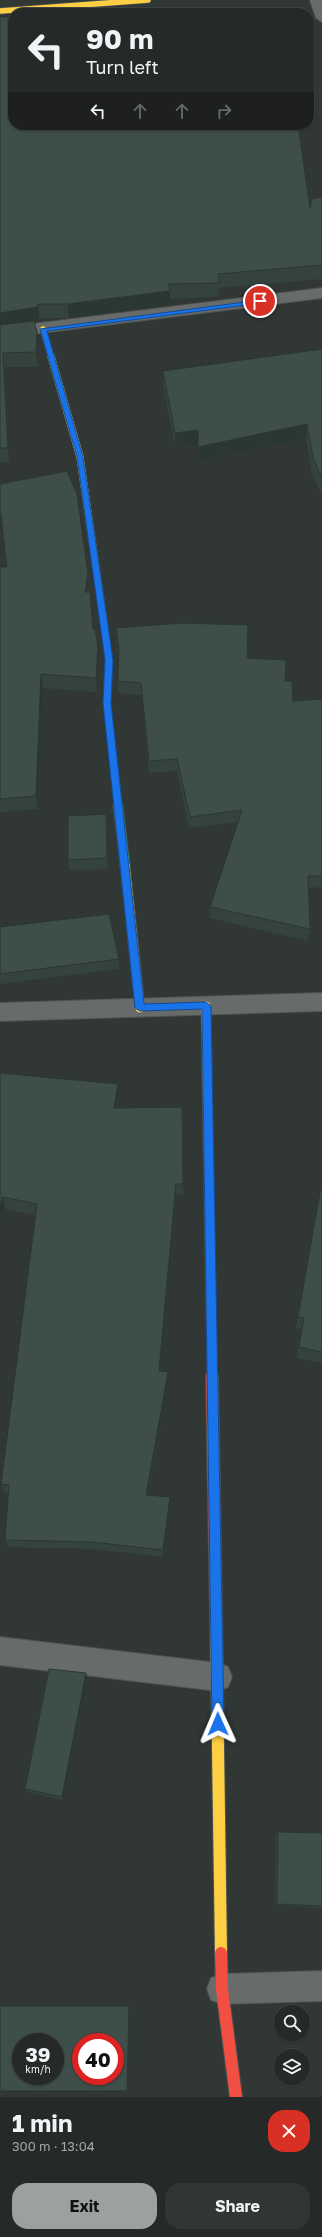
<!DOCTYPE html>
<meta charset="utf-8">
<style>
body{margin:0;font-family:"Golos Text",sans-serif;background:#313533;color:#f1f3f6;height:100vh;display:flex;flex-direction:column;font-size:15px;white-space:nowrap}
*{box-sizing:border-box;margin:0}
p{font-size:13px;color:#a3a6a7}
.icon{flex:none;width:22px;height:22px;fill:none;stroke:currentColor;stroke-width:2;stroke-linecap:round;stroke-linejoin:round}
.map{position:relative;height:2097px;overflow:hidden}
.side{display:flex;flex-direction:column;background:#252927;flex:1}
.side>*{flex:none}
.top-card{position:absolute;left:8px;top:8px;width:306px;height:122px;border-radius:16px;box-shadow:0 1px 3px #0004,0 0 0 1px #424544;background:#252927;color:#f1f3f6;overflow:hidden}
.buttons{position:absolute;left:274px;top:2005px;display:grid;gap:8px}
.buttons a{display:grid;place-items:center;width:36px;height:36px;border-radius:50%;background:#252927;box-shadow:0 1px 3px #0004,0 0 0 1px #424544;font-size:20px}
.speed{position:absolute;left:12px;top:2033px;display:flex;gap:8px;font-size:20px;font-weight:700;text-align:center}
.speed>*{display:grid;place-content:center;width:52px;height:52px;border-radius:50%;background:#252927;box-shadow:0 1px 3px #0004,0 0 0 1px #424544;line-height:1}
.speed small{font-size:10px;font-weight:400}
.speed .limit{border:6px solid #d22;background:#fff;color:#111}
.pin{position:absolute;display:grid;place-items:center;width:34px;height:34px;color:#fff;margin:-17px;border:2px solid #fff;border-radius:50%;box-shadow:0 1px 4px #0007}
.me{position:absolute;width:44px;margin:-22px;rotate:359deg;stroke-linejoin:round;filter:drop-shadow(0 0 3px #0008)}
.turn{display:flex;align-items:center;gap:14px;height:84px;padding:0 12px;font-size:18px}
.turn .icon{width:52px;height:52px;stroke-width:2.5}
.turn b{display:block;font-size:28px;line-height:34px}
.lanes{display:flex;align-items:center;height:38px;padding:0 12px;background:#0003;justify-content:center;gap:20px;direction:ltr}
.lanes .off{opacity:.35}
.round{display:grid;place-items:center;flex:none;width:42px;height:42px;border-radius:16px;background:#313533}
.head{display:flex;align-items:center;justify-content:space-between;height:68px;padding:0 12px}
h1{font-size:24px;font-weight:700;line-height:30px}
.action{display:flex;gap:8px;margin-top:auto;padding:8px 12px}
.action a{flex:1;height:46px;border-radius:16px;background:#9aa19e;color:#111;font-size:16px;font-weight:700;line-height:46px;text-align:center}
.action a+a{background:#313533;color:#f1f3f6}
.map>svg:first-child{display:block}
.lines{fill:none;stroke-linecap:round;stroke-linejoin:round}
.street-casing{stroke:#4e5351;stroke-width:2}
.fast-far1-casing{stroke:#4e5351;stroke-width:8}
.fast-casing{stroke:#4e5351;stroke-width:11}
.slow-far3-casing{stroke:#4e5351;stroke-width:7}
.slow-far2-casing{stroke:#4e5351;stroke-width:8}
.slow-far1-casing{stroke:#4e5351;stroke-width:11}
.slow-casing{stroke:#4e5351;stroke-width:14}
.jam-far1-casing{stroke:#4e5351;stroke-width:11}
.jam-casing{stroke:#4e5351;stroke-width:14}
.street{fill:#676c6a;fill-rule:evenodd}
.fast-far1{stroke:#16e098;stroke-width:7}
.fast{stroke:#16e098;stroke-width:9}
.slow-far3{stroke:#ffcf43;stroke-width:5.5}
.slow-far2{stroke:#ffcf43;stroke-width:7}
.slow-far1{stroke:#ffcf43;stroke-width:9}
.slow{stroke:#ffcf43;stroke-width:12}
.jam-far1{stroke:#f24e42;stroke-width:9}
.jam{stroke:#f24e42;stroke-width:12}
.wall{fill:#35433e}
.shaded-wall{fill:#2b3732}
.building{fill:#3e4e48;stroke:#2b3732;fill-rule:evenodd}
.route{fill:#1a73e8;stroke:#114b97}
</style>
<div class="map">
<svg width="322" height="2097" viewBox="0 0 322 2097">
<rect width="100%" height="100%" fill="#313734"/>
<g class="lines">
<defs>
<path id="street" d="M310 0H322V22L316 18Z
M322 288V298L0 338V328Z
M322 993V1011L0 1021V1003Z
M0 1637 218 1663 228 1667 232 1677 228 1687 218 1691 0 1665Z
M322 1971V2001L222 2004 211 2000 207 1989 211 1978 222 1974Z"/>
<path id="fast-far1" d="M105 630 109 660 107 703 119 807"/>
<path id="fast" d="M118 806 125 865"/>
<path id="slow-far3" d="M0 11 148 0
M43 329 51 357"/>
<path id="slow-far2" d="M51 356 80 457 105 630"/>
<path id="slow-far1" d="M125 865 140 1008
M206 1006 211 1316"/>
<path id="slow" d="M216 1611 221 1953"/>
<path id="jam-far1" d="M211 1316 212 1377"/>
<path id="jam" d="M212 1376 216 1611
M221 1953 222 1989 236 2097"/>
</defs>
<!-- street casing -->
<use href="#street" class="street-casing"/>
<!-- fast-far1 casing -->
<use href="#fast-far1" class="fast-far1-casing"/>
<!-- fast casing -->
<use href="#fast" class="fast-casing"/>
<!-- slow-far3 casing -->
<use href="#slow-far3" class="slow-far3-casing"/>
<!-- slow-far2 casing -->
<use href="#slow-far2" class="slow-far2-casing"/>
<!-- slow-far1 casing -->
<use href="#slow-far1" class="slow-far1-casing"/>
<!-- slow casing -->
<use href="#slow" class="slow-casing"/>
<!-- jam-far1 casing -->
<use href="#jam-far1" class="jam-far1-casing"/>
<!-- jam casing -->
<use href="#jam" class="jam-casing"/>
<!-- street -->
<use href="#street" class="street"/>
<!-- fast-far1 -->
<use href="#fast-far1" class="fast-far1"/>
<!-- fast -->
<use href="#fast" class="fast"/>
<!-- slow-far3 -->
<use href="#slow-far3" class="slow-far3"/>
<!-- slow-far2 -->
<use href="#slow-far2" class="slow-far2"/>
<!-- slow-far1 -->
<use href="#slow-far1" class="slow-far1"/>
<!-- slow -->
<use href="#slow" class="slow"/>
<!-- jam-far1 -->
<use href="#jam-far1" class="jam-far1"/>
<!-- jam -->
<use href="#jam" class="jam"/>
</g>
<!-- wall -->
<path class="wall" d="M0 17 310 208 322 197V279L219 288 218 297 170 299V305L69 318H39V322H34L37 332 38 346V367H4L9 462H0Z
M322 349V496L311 471 306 438 198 461V444L175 447 163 385V371Z
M0 567 88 573V592L98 660 97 692 43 688 38 809 0 812Z
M116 628 247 658 285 681 293 701 322 699V887L308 888 310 929 308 941 210 918V907L238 822 189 828 177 771 149 773 142 695 118 693V681L119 655 117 641Z
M106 814 108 869 69 870 68 860Z
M0 927 119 959V969L0 984Z
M0 1073 118 1097 117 1108 183 1184V1195H176L160 1371 168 1372V1382L148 1495 169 1505 163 1557 93 1549 8 1547 5 1540 8 1493 4 1492 1 1484 36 1215 5 1209 0 1226Z
M322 1179V1363L297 1358 301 1329 296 1328Z
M87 1677 63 1800 27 1792 25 1789Z
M278 1832 322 1833V1908L275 1905 276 1834Z
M0 2006H129L128 2089Z"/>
<!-- shaded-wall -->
<path class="shaded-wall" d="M170 291V305L69 318 68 304Z
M38 304 39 322 0 327V313Z
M37 332 38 346V367L36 352Z
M3 353 4 367 9 462 8 448Z
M307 424 306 438 198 461V447Z
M198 430V444L175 447V433Z
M88 573V587L86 606 85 592Z
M98 647V660L97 692 96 678Z
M41 674 43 688 38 809 36 796Z
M118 1084V1097L115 1120 114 1108Z
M176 1184V1195L159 1380V1371Z
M3 1197 5 1209 0 1226V1207Z
M168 1372V1382L146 1502V1495Z
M170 1497 169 1505 163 1557V1550Z
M86 1673 87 1677 63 1800 62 1797Z
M129 2006 128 2089 127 2091Z"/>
<!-- building -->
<path class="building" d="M89 8 137 13H88Z
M0 17H13V125H298L310 208 312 199 322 197V265L218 274 219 283 168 284 170 291 68 304H38V307L0 313Z
M34 321 37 332 36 352 3 353 8 448H0V325Z
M322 349V479L313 457 307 424 198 447V430L175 433 163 371Z
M67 471 77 494 88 573 85 592H90L93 629H95L98 647 96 678 41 674 36 796 0 799V567H7L0 508V484Z
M182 623 248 625 247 658 286 660 285 681H292L293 701 322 699V876H308L310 929 210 907 242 810 190 817 177 759 149 761 141 683 118 681 119 648 116 628Z
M106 814 107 858 68 860V816Z
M109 914 119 959 0 974V927Z
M0 1073 118 1084 114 1108 182 1107 183 1184H176L159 1371 168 1372 146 1495 170 1497 163 1550 92 1542 5 1540 9 1485 1 1484 37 1204 3 1197 0 1207Z
M322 1181V1352L299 1347 304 1318 298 1317Z
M49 1669 86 1673 62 1797 25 1789Z
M278 1832 322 1833V1906L277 1904Z
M0 2006H129L127 2091H0ZM21 2042H55V2076H21ZM81 2042H115V2076H81Z"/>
<!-- route -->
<path class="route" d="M260 300 262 303 47 331 83 457 113 660 111 703 144 1004 206 1002 211 1006 224 1724 222 1728 218 1729 214 1728 212 1724 202 1009 140 1011 135 1008 103 703 105 660 77 457 40 329Z"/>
</svg>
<div class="buttons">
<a><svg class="icon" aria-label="search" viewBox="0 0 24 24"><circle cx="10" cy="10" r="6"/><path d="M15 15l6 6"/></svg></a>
<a><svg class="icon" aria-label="layers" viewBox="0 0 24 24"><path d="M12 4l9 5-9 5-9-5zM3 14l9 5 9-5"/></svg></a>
</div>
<div class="speed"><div>39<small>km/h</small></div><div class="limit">40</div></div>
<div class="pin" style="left:260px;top:301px;background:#d93025"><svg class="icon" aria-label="arrive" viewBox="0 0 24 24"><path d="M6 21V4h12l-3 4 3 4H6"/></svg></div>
<svg class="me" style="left:218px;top:1724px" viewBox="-20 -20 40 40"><path d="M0-17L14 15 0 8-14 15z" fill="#1a73e8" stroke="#fff" stroke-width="4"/></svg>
<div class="top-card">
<div class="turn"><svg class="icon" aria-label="left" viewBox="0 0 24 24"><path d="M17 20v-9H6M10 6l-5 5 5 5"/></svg><div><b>90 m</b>Turn left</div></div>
<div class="lanes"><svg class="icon" aria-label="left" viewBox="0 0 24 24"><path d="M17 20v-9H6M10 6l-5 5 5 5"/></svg><svg class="icon off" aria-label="ahead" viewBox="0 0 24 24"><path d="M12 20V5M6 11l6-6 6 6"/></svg><svg class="icon off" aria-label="ahead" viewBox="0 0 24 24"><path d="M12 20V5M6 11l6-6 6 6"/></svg><svg class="icon off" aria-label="right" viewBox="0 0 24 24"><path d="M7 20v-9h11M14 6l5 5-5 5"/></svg></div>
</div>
</div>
<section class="side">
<div class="head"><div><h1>1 min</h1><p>300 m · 13:04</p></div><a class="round" style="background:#d93025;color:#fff"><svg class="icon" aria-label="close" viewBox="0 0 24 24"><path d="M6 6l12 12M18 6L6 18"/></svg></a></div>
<div class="action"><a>Exit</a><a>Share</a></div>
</section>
